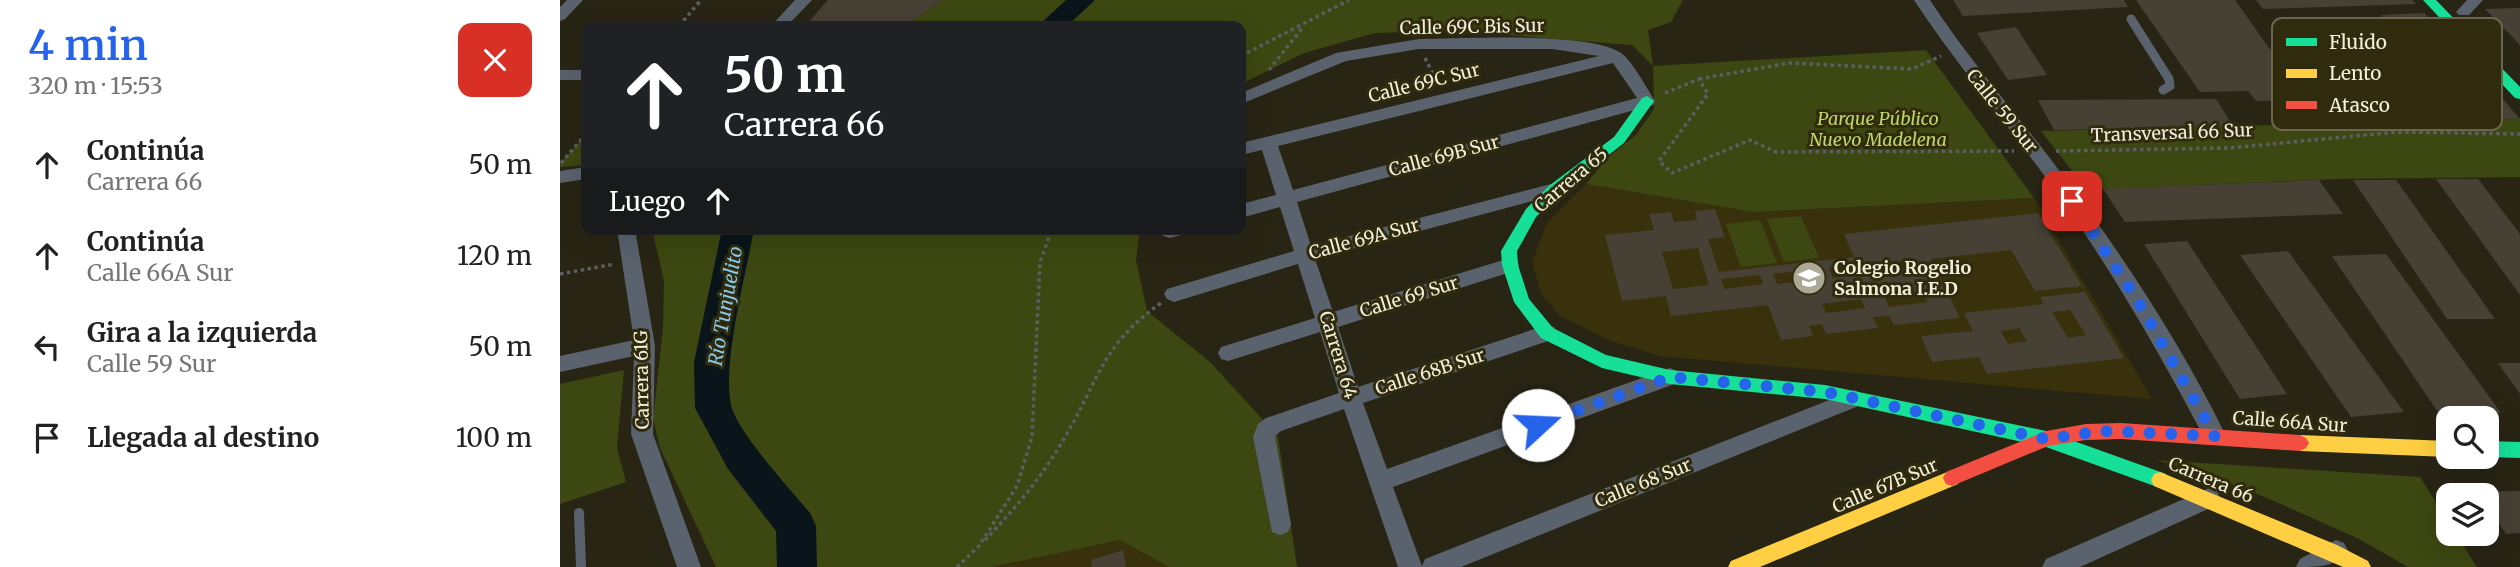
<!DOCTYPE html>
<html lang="es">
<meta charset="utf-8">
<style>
body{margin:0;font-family:Merriweather,serif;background:#f2f2f2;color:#222;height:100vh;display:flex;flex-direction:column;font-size:26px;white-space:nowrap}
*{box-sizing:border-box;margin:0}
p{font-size:23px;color:#767676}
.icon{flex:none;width:38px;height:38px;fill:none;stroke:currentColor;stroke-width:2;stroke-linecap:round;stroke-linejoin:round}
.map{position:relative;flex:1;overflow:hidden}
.sheet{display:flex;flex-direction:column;background:#fff;width:560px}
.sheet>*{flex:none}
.guide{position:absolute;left:21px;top:21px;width:665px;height:214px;border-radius:14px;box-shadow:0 7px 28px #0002;background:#202124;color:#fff;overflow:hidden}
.tools{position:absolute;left:1876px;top:406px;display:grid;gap:14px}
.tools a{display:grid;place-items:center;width:63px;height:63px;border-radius:14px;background:#fff;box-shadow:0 7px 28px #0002;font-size:35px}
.pin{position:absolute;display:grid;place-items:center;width:60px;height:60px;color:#fff;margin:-30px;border-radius:14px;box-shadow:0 4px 10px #0006}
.me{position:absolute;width:77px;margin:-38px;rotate:70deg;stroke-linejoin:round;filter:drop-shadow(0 0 5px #0008)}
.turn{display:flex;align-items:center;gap:24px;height:147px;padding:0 28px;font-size:32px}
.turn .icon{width:91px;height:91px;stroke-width:2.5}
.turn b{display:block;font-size:49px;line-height:60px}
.then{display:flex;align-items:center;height:66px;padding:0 28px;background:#0003;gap:14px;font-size:26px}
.round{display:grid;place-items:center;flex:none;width:74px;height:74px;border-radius:14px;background:#f2f2f2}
.head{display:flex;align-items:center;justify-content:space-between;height:119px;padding:0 28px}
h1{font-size:42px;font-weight:600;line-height:52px;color:#2563eb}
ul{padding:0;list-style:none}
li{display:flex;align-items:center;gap:21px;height:91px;padding:0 28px}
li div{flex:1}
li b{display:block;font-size:26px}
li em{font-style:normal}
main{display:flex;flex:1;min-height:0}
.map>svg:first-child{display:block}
.built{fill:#38310c}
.green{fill:#3c4711}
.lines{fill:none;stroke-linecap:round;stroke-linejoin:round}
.river{fill:#09151a;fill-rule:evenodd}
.building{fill:#474135;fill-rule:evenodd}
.path{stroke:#5a5f61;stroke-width:3.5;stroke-dasharray:3.5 3.5;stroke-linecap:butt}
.lane-far1{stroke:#59626d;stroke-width:9}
.lane{stroke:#59626d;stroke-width:10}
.street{fill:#59626d;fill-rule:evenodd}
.fast{fill:#16e098;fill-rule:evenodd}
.slow{fill:#ffcf43;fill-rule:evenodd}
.jam{fill:#f24e42;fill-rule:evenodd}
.route{stroke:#2563eb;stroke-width:12;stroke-dasharray:0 21.6}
.labels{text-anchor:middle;stroke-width:6;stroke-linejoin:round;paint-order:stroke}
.street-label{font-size:18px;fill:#f1eedc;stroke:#312b0d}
.park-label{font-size:18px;font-style:italic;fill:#bdd967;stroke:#312b0d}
.poi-label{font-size:18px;font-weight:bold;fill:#f1eedc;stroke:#312b0d;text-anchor:start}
.water-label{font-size:19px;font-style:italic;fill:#88cbf1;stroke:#312b0d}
.key{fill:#312b0d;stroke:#6b664b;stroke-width:2}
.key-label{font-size:19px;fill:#f1eedc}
</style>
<main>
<section class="sheet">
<div class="head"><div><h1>4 min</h1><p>320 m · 15:53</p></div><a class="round" style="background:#d93025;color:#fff"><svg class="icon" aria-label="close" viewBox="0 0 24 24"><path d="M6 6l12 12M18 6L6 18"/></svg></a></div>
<ul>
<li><svg class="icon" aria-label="ahead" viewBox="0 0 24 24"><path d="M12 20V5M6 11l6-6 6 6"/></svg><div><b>Continúa</b><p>Carrera 66</p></div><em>50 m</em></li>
<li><svg class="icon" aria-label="ahead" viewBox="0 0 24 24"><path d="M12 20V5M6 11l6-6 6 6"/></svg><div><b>Continúa</b><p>Calle 66A Sur</p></div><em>120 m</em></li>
<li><svg class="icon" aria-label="left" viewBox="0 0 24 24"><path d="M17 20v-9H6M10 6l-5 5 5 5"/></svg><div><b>Gira a la izquierda</b><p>Calle 59 Sur</p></div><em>50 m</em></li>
<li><svg class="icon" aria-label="arrive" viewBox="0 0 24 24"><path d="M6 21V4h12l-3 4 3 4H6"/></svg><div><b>Llegada al destino</b></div><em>100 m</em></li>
</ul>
</section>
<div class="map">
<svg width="1960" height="567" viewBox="0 0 1960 567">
<rect width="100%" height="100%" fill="#292515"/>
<!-- built -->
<path class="built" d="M1026 184 1193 212 1474 198 1592 399 1100 356 1051 341 1000 316 981 294 972 262 987 223Z
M560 540 609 567H431V565Z"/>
<!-- green -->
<path class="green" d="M383 0H1123L1111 22 1088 30 1093 66 1366 50 1474 198 1193 212 1026 184 1047 158 1076 135 1094 109 1093 66 1072 45 896 31 815 33 744 53 681 84V26H345Z
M1960 119V177L1776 179 1527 190 1481 131Z
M26 134V165L0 167V164Z
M1241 216 1259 258 1224 262 1207 219Z
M1200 220 1217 263 1181 267 1166 224Z
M92 229H580L576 260 587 311 650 362 718 436 737 567H609L560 540 431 567H156L100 448 93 419 103 328 104 281Z
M64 370 57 448 66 482 0 504V384Z
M1596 460 1860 477 1888 521V534H1896L1917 567H1848L1799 539 1707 498 1646 474Z"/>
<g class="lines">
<!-- river -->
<path class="river" d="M506 0H535L507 26H478Z
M162 229H194C186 274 162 363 171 405 177 432 231 490 250 513L256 526 257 567H217L216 531 168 469 135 408 134 362Z"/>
</g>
<!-- building -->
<path class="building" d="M268 0H383L345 26H245Z
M1393 0H1564L1568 7 1403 16Z
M1576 0H1675L1746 100 1696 101 1688 91 1640 92Z
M1696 0H1852L1856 4 1703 9Z
M1960 8V45L1925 9Z
M1864 13 1917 71 1871 72 1821 15Z
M1456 27 1487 75 1448 80 1417 33Z
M1935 90 1960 119 1785 123 1763 95Z
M1656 99 1673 126 1494 130 1478 100Z
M1876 179H1918L1960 234V295Z
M1759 180 1783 214 1565 222 1543 189Z
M1793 180H1836L1935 319H1887Z
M1155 209 1165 237 1148 239 1159 272 1294 257 1284 234 1478 213 1522 286 1475 291 1451 250 1371 259 1400 318 1334 325 1329 316 1313 317 1318 328 1266 334 1262 324 1249 326 1253 336 1221 340 1208 305 1111 316 1106 296 1062 301 1045 235 1094 230 1089 214 1111 212 1114 222 1137 220 1135 211ZM1138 248 1149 285 1113 289 1102 252ZM1346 260 1350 269 1273 278 1269 268ZM1258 269 1262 279 1217 284 1213 274ZM1200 275 1203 284 1164 289 1161 279ZM1363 293 1368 302 1329 307 1325 297ZM1301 299 1305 308 1266 313 1262 304Z
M1627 241 1727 394 1680 399 1584 244Z
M1728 251 1844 412 1791 417 1680 255Z
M1826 254 1941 413 1880 415 1772 256Z
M1525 292 1564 358 1427 374 1419 357 1372 362 1361 336 1413 331 1404 313 1484 304 1480 297ZM1510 310 1526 335 1508 338 1492 312ZM1459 328 1467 341 1448 344 1441 331Z
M1938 363H1960V394Z
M1960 491V533L1946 534 1927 505V495H1920L1918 492Z
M563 550 566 567H532L531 560Z"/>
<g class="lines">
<!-- path -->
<path class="path" d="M119 26 141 0
M681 56 789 0
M865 58 879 86
M709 70 743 27
M1139 79 1229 63 1352 69 1381 56
M1105 93 1139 79 1148 94 1099 161 1112 173 1190 140 1216 152 1454 151
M1496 151 1669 148 1837 132 1960 134
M1 163 26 134
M0 274 55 264
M425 540C454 510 481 478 502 442 538 383 540 346 601 303
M397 567 419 546 457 486 472 437 480 262 492 229"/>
<!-- lane-far1 -->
<path class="lane-far1" d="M1571 19 1609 79 1610 86 1603 90"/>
<!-- lane -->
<path class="lane" d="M19 513 21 567"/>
<!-- street -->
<path class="street" d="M7 0H23L5 19 0 21V7Z
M235 0H252L227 26H211Z
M1354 0H1370C1407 57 1451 107 1492 161 1556 245 1620 341 1666 436L1663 443 1655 445 1647 443C1602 357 1553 272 1496 192 1450 127 1398 67 1354 0Z
M1907 0H1923L1909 15H1899L1896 12Z
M859 39C903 39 1027 31 1061 53 1071 59 1088 90 1095 101L1093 105 737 202 751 246 995 183 1001 184 1004 189 1001 194 995 195 755 259 773 312 950 258 957 260 959 265 957 270 778 327 798 387 987 325 994 327 997 333 994 339 803 403 827 469 1110 368 1117 371 1120 377 1117 383 833 487 862 566 865 559 1287 393 1294 390 1301 393 1304 399 1301 405 901 567H838L784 409 721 431 715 436 731 525 728 532 720 535 712 532 693 437 698 424 706 418 779 393 760 332 668 361 661 359 658 353 661 347 755 318 738 264 614 302 607 299 604 294 607 289 734 251 720 207 681 218V204L716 195 702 150 681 155V143L1039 56 992 49H859L786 61 681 104V93L776 53ZM1053 63 1077 98 733 190 718 146Z
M0 70H26V80H0Z
M26 167V179L0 183V171Z
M57 229H75L95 346 93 434 141 567H117L71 434 74 356 0 372V356L74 340Z
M602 229H627L625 234 610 238 603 236Z
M1649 488 1657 491 1660 498 1657 505 1520 567H1482L1486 559Z
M1776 540 1784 543 1788 551C1779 567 1755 567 1736 567L1740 559Z"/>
<!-- fast -->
<path class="fast" d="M1863 0H1876L1960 87V99L1955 98Z
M1087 96 1094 101 1064 143 1000 193 976 217 957 251 958 265 969 299 993 328 1046 355 1110 370 1265 385 1486 431 1606 474 1609 480 1606 486 1600 488 1486 447 1265 399 1110 384 1042 368 981 338 954 302 942 265 941 251 966 209 990 185 1054 137 1082 98Z
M1927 441 1960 442V458L1927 457Z"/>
<!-- slow -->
<path class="slow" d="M1740 435 1888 441V457L1740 451 1734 448 1731 443 1734 438Z
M1392 470 1398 472 1401 478 1398 484 1200 567H1168L1171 561Z
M1600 472 1777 545 1808 561 1811 567H1783L1594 486 1591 480 1594 474Z"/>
<!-- jam -->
<path class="jam" d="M1561 423 1740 435 1746 438 1749 443 1746 448 1740 451 1561 439 1526 440 1488 446 1392 486 1386 484 1383 478 1386 472 1486 431 1526 424Z"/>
</g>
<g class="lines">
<!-- route -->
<path class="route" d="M978 425 1110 377 1265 392 1486 439 1543 431 1655 436 1576 298 1512 201"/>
</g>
<!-- icons -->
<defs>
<symbol id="school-disc" viewBox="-11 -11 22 22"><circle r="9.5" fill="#aba896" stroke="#312b0d"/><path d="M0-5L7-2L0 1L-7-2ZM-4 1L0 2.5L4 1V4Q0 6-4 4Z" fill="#fff"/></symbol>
</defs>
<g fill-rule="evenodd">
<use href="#school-disc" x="1230" y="259" width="38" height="38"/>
</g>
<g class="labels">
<!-- street labels -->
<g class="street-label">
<text transform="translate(912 27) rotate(-1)" y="6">Calle 69C Bis Sur</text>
<text transform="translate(864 83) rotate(-14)" y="6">Calle 69C Sur</text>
<text transform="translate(1442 111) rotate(51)" y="6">Calle 59 Sur</text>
<text transform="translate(1612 133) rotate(-2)" y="6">Transversal 66 Sur</text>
<text transform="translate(884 156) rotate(-15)" y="6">Calle 69B Sur</text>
<text transform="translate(1011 180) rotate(-40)" y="6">Carrera 65</text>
<text transform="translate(804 239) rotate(-15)" y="6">Calle 69A Sur</text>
<text transform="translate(849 297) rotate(-17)" y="6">Calle 69 Sur</text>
<text transform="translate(778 355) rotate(73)" y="6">Carrera 64</text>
<text transform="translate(870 372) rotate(-18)" y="6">Calle 68B Sur</text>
<text transform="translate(82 380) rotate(-91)" y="6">Carrera 61G</text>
<text transform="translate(1730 422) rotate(4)" y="6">Calle 66A Sur</text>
<text transform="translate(1651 480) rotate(23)" y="6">Carrera 66</text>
<text transform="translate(1083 483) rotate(-22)" y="6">Calle 68 Sur</text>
<text transform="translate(1325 486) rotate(-23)" y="6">Calle 67B Sur</text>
</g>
<!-- park labels -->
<g class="park-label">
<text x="1318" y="125">Parque Público<tspan x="1318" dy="21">Nuevo Madelena</tspan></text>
</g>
<!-- poi labels -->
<g class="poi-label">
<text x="1274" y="274">Colegio Rogelio<tspan x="1274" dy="21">Salmona I.E.D</tspan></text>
</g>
<!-- water labels -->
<g class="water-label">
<text transform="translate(165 306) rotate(-80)" y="7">Río Tunjuelito</text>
</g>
</g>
<!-- legend -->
<rect x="1712" y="18" width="230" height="112" rx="10" class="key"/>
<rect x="1726" y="38" width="31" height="8" fill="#16e098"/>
<rect x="1726" y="69" width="31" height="9" fill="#ffcf43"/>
<rect x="1726" y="101" width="31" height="8" fill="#f24e42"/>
<g class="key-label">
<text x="1769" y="49">Fluido</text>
<text x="1769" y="80">Lento</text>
<text x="1769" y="112">Atasco</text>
</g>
</svg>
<div class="tools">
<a><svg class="icon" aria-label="search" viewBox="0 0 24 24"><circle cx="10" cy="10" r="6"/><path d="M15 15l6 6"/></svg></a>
<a><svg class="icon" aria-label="layers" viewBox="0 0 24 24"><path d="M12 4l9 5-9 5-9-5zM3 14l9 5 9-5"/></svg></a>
</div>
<div class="pin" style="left:1512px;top:201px;background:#d93025"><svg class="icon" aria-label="arrive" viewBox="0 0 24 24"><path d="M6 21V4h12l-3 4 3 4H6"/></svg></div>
<svg class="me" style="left:978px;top:425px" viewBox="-20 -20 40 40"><circle r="19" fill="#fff"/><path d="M0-13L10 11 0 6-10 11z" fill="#2563eb"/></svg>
<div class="guide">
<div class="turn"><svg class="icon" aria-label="ahead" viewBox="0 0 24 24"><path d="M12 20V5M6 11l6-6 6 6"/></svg><div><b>50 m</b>Carrera 66</div></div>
<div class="then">Luego<svg class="icon" aria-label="ahead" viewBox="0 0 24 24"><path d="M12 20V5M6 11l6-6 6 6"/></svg></div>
</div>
</div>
</main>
